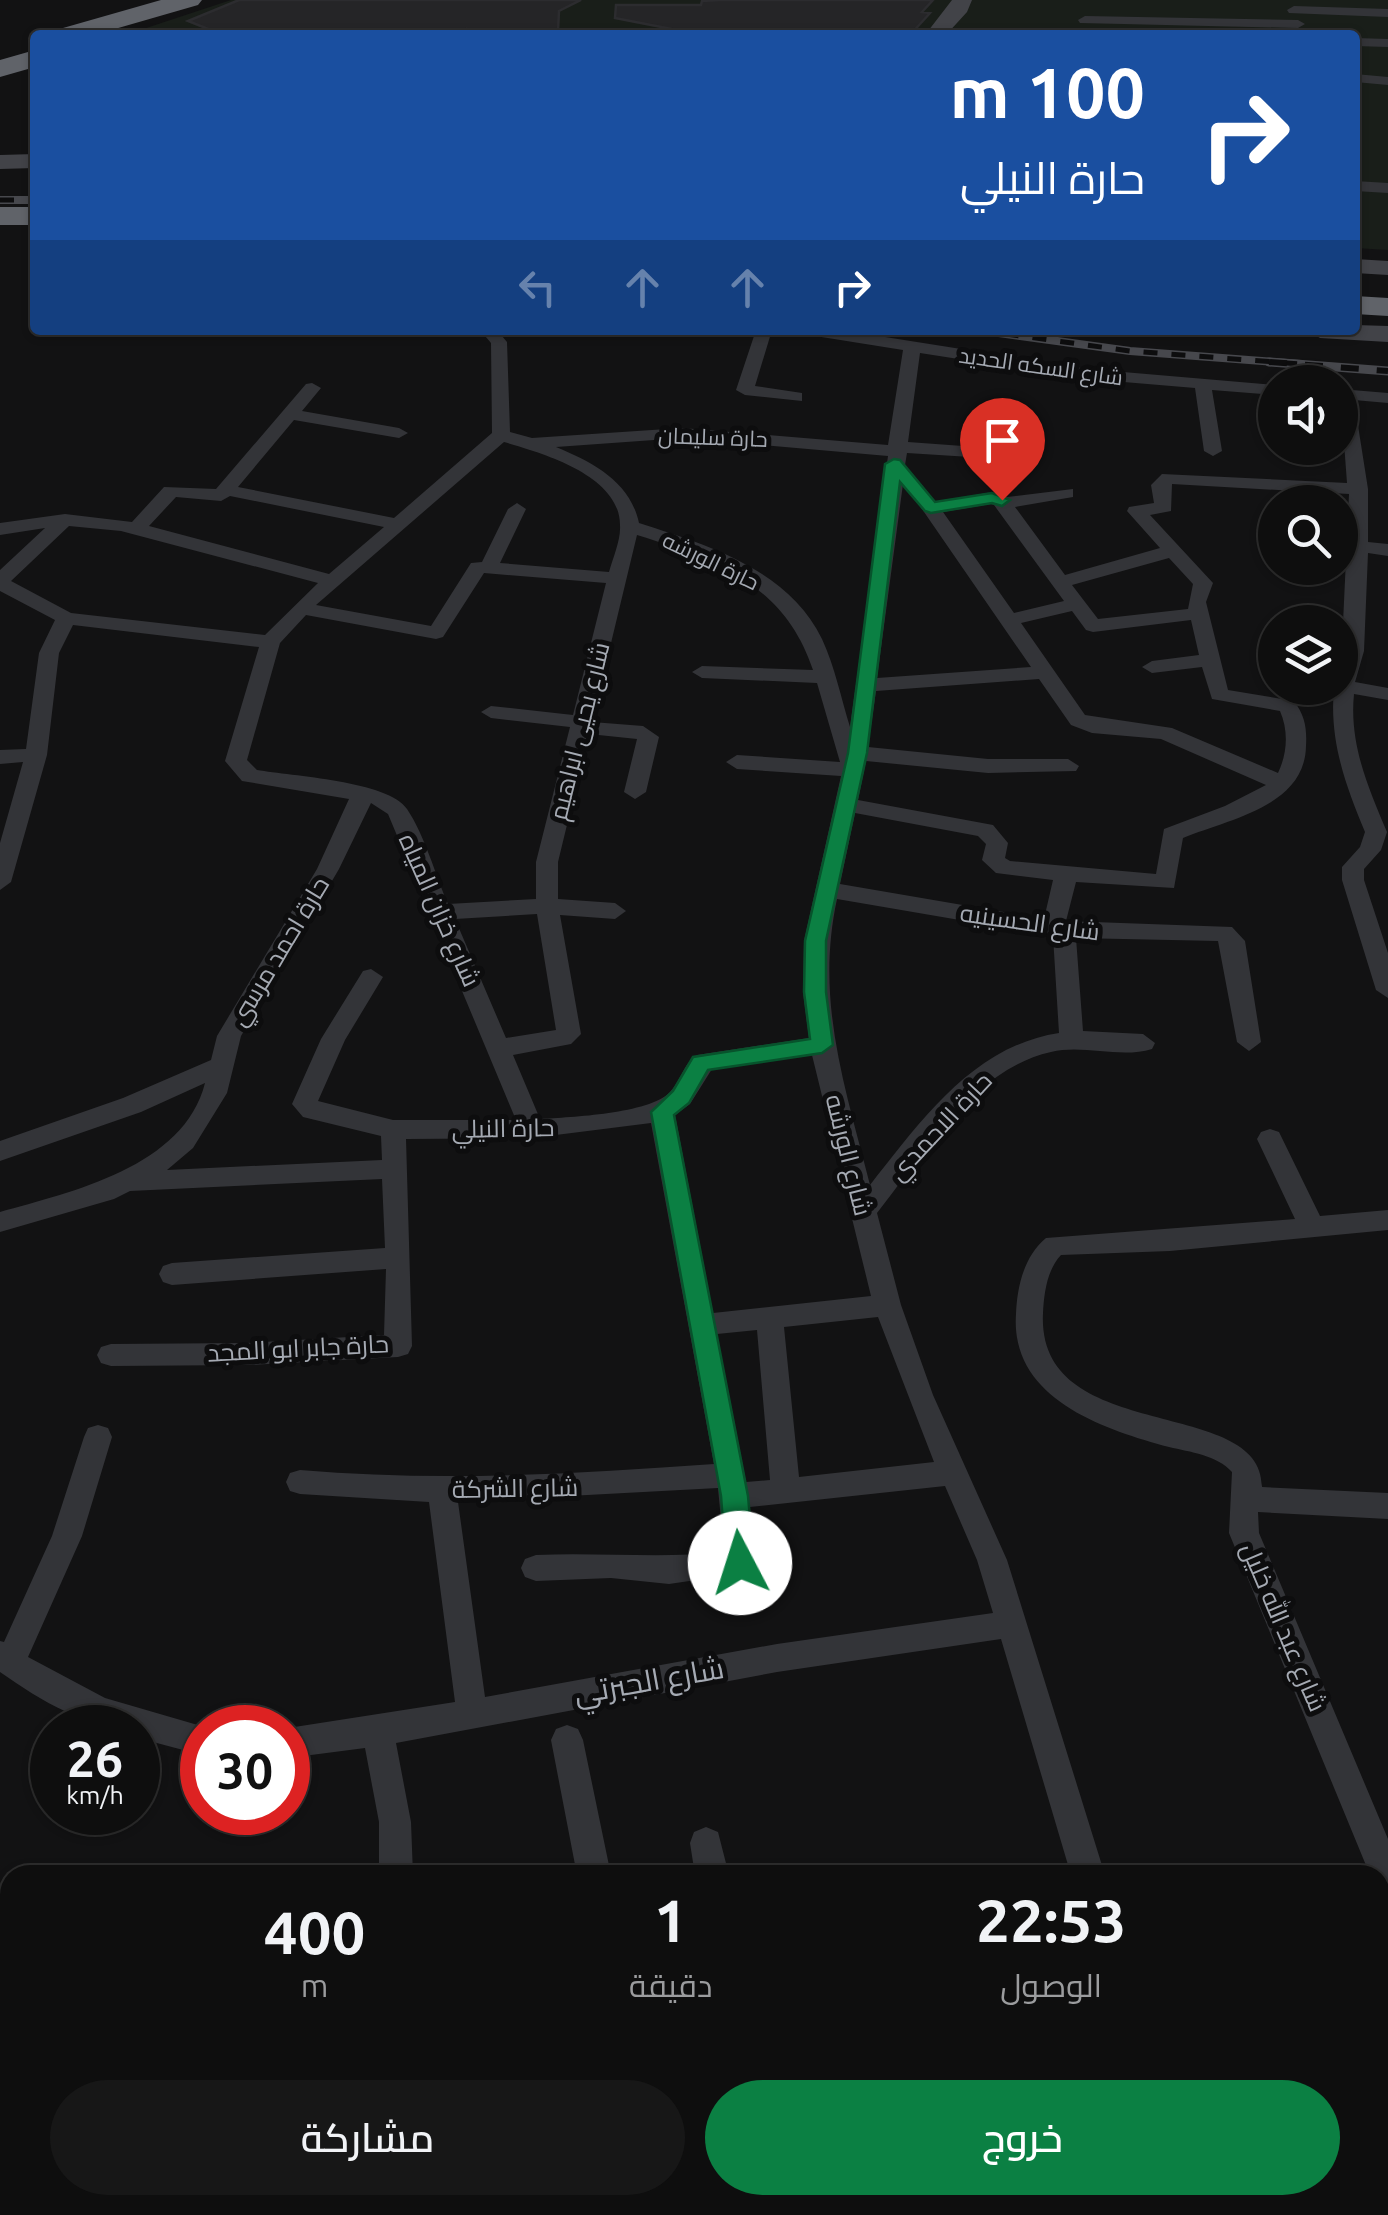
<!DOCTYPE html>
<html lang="ar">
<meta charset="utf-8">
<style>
body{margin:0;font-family:Ubuntu,Cairo,sans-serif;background:#171717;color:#f1f3f6;direction:rtl;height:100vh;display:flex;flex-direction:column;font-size:38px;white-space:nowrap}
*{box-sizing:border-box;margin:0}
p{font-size:32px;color:#9b9c9e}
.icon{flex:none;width:55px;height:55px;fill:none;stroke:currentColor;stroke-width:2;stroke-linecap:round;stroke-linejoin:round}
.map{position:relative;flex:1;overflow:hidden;direction:ltr}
.sheet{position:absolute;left:0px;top:1865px;width:1390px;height:350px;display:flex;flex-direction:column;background:#0e0e0e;border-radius:30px 30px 0 0;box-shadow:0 2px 8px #0004,0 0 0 2px #2e2e2e;direction:rtl}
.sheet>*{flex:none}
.banner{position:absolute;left:30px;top:30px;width:1330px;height:305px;border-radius:10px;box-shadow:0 2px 8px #0004,0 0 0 2px #2e2e2e;direction:rtl;background:#1a4fa0;color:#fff;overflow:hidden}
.controls{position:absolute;left:1258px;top:365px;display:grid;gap:20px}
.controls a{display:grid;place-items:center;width:100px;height:100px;border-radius:50%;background:#0e0e0e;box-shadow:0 2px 8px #0004,0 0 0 2px #2e2e2e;font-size:50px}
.speed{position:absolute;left:30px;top:1705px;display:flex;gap:20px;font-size:50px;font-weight:700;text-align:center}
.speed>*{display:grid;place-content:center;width:130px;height:130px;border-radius:50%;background:#0e0e0e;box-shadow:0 2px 8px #0004,0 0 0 2px #2e2e2e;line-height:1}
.speed small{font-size:25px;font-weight:400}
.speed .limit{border:15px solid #d22;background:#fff;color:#111}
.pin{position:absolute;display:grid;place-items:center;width:85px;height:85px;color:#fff;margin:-102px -42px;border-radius:50% 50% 50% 0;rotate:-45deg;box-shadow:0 0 10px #0007}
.pin .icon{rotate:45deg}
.me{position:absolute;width:110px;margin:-55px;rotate:355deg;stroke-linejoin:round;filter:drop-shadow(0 0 8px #0008)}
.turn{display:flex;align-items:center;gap:35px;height:210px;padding:0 50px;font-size:45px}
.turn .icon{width:130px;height:130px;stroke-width:2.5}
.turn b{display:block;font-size:70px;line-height:85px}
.lanes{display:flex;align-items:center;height:95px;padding:0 50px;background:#0003;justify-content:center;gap:50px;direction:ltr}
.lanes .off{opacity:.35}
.eta{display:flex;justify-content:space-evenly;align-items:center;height:170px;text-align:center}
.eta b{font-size:60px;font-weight:600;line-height:70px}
.button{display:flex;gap:20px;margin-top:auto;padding:20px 50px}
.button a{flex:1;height:115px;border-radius:60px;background:#0b8043;color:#fff;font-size:40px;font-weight:600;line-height:115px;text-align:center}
.button a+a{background:#171717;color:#f1f3f6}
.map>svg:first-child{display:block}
.green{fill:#191e19}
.building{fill:#252527;stroke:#2c2c2f;stroke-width:2.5}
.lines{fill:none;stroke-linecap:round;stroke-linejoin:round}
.street{fill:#333438;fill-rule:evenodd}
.secondary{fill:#424348;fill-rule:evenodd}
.highway{fill:#606369;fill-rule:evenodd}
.rail-far1-casing{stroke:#47484d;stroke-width:8}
.rail-casing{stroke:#47484d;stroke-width:9}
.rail-far1{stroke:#0d0d0e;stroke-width:5;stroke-dasharray:14;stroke-linecap:butt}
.rail{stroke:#0d0d0e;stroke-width:6;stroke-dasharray:18;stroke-linecap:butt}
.route{fill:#0b8043;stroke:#07532c;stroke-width:2.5}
.labels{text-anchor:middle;stroke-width:10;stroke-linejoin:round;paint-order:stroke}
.far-street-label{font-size:22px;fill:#a5aab3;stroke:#0d0d0e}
.street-label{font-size:25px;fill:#a5aab3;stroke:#0d0d0e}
.near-street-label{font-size:30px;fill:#a5aab3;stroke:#0d0d0e}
</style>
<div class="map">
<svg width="1388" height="2215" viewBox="0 0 1388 2215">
<rect width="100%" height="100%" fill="#121213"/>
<!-- green -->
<path class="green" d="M231 0H1388V250L1355 248V35H125Z"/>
<!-- building -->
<path class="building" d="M239 0H581L559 11 558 31 490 34 467 29 466 35H223L188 21Z
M719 0H933L922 12 930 13 910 35H811L768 29 763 35H702L615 18 616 5H701L702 1Z"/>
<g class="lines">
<!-- street -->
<path class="street" d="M1294 6 1388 9V17L1289 13 1287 10Z
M1085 16 1298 20 1305 24 1298 28 1080 23 1078 20Z
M1355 38 1388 39V47L1355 46Z
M1355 74 1388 77V85L1355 82Z
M1355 181 1388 183V193L1355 191Z
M480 330H497L507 342 510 432 532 438 682 428 888 445 903 350 809 335 801 330H841L1088 369 1275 385V395L1212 390 1222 451 1213 456 1204 451 1195 388 1088 379 920 353 908 442 1032 451 1041 456 1032 461 907 453 905 465 936 502 992 492 1007 497 1073 489V497L1015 507 1065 575 1160 548 1127 511 1129 507 1154 503 1151 485 1162 474 1347 483 1340 389 1388 393V403L1354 400 1368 489V542L1388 544V556L1368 553 1364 651 1355 682 1388 688V700L1354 694C1349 744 1368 787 1387 832L1381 850 1364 869V880L1388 953V998L1376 990 1342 880V867L1360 847 1365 832C1345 784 1329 740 1334 688H1340L1349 494 1172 484 1171 511 1150 515 1213 583 1206 602 1228 690 1294 701C1305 716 1307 728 1306 746 1305 807 1228 819 1183 838L1174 888 1076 882 1066 921 1232 927 1245 941 1261 1042 1249 1051 1237 1042 1218 941 1076 938 1083 1031 1143 1034 1155 1043 1152 1049C1120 1059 1084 1044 1051 1052 974 1069 923 1155 877 1213L901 1305 933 1395 1007 1560 1105 1875H1071L1001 1639 777 1672 396 1743 411 1822 413 1875H379V1822L365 1748 288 1758V1728L455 1702 429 1502 300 1494 290 1491 286 1482 290 1473 300 1470C438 1482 575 1474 714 1464L651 1123 532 1138 406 1139 412 1346 408 1354 398 1357 247 1365 111 1366 101 1363 97 1355 101 1347 111 1344 247 1343 384 1335 386 1269 172 1285 163 1282 159 1274 163 1266 172 1263 385 1248 382 1179 130 1191 114 1199 0 1232V1212C71 1192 184 1167 205 1083L141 1112 0 1161V1141L123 1098 211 1060 217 1036 317 869 349 799 242 781 225 761 259 647 73 625 59 653 47 755 11 882 0 890V843L23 762 0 764V750L26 749 39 653 55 620 0 591V570L45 528 0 535V523L65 514 132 522 164 487 216 489 306 384 312 383 321 388 302 411 399 428 408 433 399 438 294 420 238 487 394 518 492 433 491 343ZM682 438 888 456 850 727C841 698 835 667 822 639 788 569 707 545 639 523 630 481 592 462 556 447ZM504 442C542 453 620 475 620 525 621 540 613 557 609 572L500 563 526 509 517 503 508 509 482 562 471 563 431 626 316 605ZM903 484 913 496 1031 667 877 678ZM230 496 384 527 329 574 149 526 176 497 221 501ZM991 504 994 505 1064 601 1014 613 943 512ZM69 526 121 531 318 583 265 635 71 613 11 581ZM637 535C717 560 785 585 813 670L702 666 692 672 702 678 817 683 840 762 737 755 726 762 737 769 841 776 804 941 803 992 809 1038 697 1055C683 1064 681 1081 670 1092 649 1114 571 1117 540 1119L513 1055 571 1044 581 1034 560 915 615 919 626 911 615 903 558 899V862L589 734 637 739 624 792 635 799 646 792 659 737 643 726 592 722ZM1169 558 1193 584 1188 609 1098 619 1072 585ZM484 573 606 583 573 715 491 706 481 712 491 718 570 727 536 862V899L448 904C435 874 425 836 407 809 389 781 291 776 257 770L247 760 280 643 306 615 436 639 443 637ZM1072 611 1086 630 1093 632 1191 620 1199 655 1152 661 1142 667 1152 673 1202 667 1212 699 1280 711C1289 732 1287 754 1278 773L1172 728 1085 715 1021 623ZM1039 679 1071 725 1092 733 1161 739 1266 785 1225 806 1164 829 1156 874 1010 861 1005 858 1008 843 993 825 858 800 866 761 988 773 1076 771 1079 766 1068 759H988L868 747 876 691ZM371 803 388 814 516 1120H393L318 1101 345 1040 383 977 371 969 363 971 321 1039 292 1104 303 1117 381 1136 382 1160 167 1170 193 1148 227 1093 241 1036 339 869ZM855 813 978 836 986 844 982 860 996 873 1053 880 1044 919 840 884ZM837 899 1053 936 1059 1033C973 1046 921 1121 870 1185 845 1086 815 1001 837 899ZM537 914 556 1030 506 1038 455 919ZM812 1055 871 1296 713 1313 675 1115 690 1104 712 1069ZM878 1317 934 1462 799 1477 784 1327ZM757 1330 770 1480 746 1482 717 1334ZM945 1486 977 1560 993 1613 777 1644 485 1697 458 1502 718 1488 724 1552C661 1559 599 1552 536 1555L525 1559 521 1568 525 1577 536 1581 611 1578 669 1584 751 1572 755 1563 750 1507Z
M756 330H772L755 386 802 393V401L745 395 736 390Z
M1270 1129 1279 1132 1320 1216 1388 1210V1230L1170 1251 1061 1255C1047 1270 1044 1293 1043 1313 1036 1447 1263 1394 1262 1487L1388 1493V1519L1258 1512 1259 1533 1388 1839V1915L1380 1919V1875H1370L1229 1533 1232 1472C1217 1455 1190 1452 1169 1447 1102 1429 1010 1398 1016 1314 1017 1287 1024 1256 1046 1238L1295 1219 1257 1139 1261 1132Z
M98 1425 108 1428 112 1437 82 1536 28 1657 105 1698 208 1728H202V1755L138 1738V1728C85 1728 43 1702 0 1672V1641L4 1642 52 1536 84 1437 88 1428Z
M567 1725 578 1729 583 1740 611 1875H577L551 1740 556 1729Z
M706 1827 718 1832 729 1875H695L690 1843 694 1832Z
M0 2019 10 2020V2054L0 2053Z
M1380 2119 1388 2120V2156L1380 2155Z
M962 2205H998L996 2215H960Z
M1322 2205H1358L1360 2215H1324Z"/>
<!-- secondary -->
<path class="secondary" d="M952 0H972L967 12 946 35H925Z
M35 154V168L0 169V155Z
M1355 259 1388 261V275L1355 273Z
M1355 325 1388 326V342L1320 338 1307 330H1355Z"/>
<!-- highway -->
<path class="highway" d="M161 0H202L198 5 94 35H52L56 30Z
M35 50V67L0 77V60Z
M0 207H35V225H0Z
M1355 296 1388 298V316L1355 314Z"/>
<defs>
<path id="rail-far1" d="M0 200H35
M977 330 1130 351 1301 364"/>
<path id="rail" d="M1269 362 1388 371"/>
</defs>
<!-- rail-far1 casing -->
<use href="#rail-far1" class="rail-far1-casing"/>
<!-- rail casing -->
<use href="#rail" class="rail-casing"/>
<!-- rail-far1 -->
<use href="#rail-far1" class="rail-far1"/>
<!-- rail -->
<use href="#rail" class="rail"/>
</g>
<!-- route -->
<path class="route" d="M894 459 900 460 935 502 992 493 1010 500 1002 506 992 503 931 513 925 511 900 482 867 753 826 941V992L833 1045 822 1053 708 1070 689 1103 674 1115 748 1496 754 1563 750 1571 740 1575 730 1571 726 1563 721 1496 651 1112 673 1091 693 1057 810 1039 804 992 805 941 848 753 885 464Z"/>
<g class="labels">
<!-- far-street labels -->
<g class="far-street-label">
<text transform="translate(1041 366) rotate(8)" y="8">شارع السكه الحديد</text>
<text transform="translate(713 437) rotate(2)" y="8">حارة سليمان</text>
<text transform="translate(711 561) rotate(26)" y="8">حارة الورشه</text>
</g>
<!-- street labels -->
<g class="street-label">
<text transform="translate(579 731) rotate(-76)" y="9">شارع يحيى ابراهيم</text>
<text transform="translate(440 910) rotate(66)" y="9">شارع خزان المياه</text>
<text transform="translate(1030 922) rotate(8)" y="9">شارع الحسينيه</text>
<text transform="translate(279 951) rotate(-59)" y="9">حارة احمد مرسي</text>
<text transform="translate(940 1126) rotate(-47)" y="9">حارة الاحمدي</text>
<text transform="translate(503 1128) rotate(-1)" y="9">حارة النيلي</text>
<text transform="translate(849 1155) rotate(76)" y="9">شارع الورشه</text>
<text transform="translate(298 1348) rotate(-3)" y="9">حارة جابر ابو المجد</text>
<text transform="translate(515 1488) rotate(-1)" y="9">شارع الشركة</text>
<text transform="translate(1284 1627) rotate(67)" y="9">شارع عبد الله خليل</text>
</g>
<!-- near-street labels -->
<g class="near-street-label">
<text transform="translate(649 1681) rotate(-10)" y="10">شارع الجبرتي</text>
</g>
</g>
</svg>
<div class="controls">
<a><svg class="icon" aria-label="sound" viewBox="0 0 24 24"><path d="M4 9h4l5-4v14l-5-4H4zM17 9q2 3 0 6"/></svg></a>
<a><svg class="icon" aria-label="search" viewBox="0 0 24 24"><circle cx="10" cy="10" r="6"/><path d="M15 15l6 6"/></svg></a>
<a><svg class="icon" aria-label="layers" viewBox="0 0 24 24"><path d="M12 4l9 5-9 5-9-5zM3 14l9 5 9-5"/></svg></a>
</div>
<div class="speed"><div>26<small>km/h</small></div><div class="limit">30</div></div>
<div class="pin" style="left:1002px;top:500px;background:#d93025"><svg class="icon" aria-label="arrive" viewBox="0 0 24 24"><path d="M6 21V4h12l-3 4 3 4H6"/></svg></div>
<svg class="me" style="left:740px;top:1563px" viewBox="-20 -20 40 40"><circle r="19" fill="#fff"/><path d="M0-13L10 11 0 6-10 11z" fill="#0b8043"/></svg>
<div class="banner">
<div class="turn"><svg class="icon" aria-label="right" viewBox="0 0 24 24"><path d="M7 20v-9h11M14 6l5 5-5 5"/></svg><div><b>100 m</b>حارة النيلي</div></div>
<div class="lanes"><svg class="icon off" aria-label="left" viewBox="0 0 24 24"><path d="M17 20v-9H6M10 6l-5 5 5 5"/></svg><svg class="icon off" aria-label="ahead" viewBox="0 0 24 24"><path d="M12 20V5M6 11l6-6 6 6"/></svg><svg class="icon off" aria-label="ahead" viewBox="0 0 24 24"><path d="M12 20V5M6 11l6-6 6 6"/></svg><svg class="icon" aria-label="right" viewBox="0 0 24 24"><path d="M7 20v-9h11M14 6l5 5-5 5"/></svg></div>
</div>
<section class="sheet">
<div class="eta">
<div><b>22:53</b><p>الوصول</p></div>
<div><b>1</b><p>دقيقة</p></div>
<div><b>400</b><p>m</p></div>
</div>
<div class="button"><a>خروج</a><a>مشاركة</a></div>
</section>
</div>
